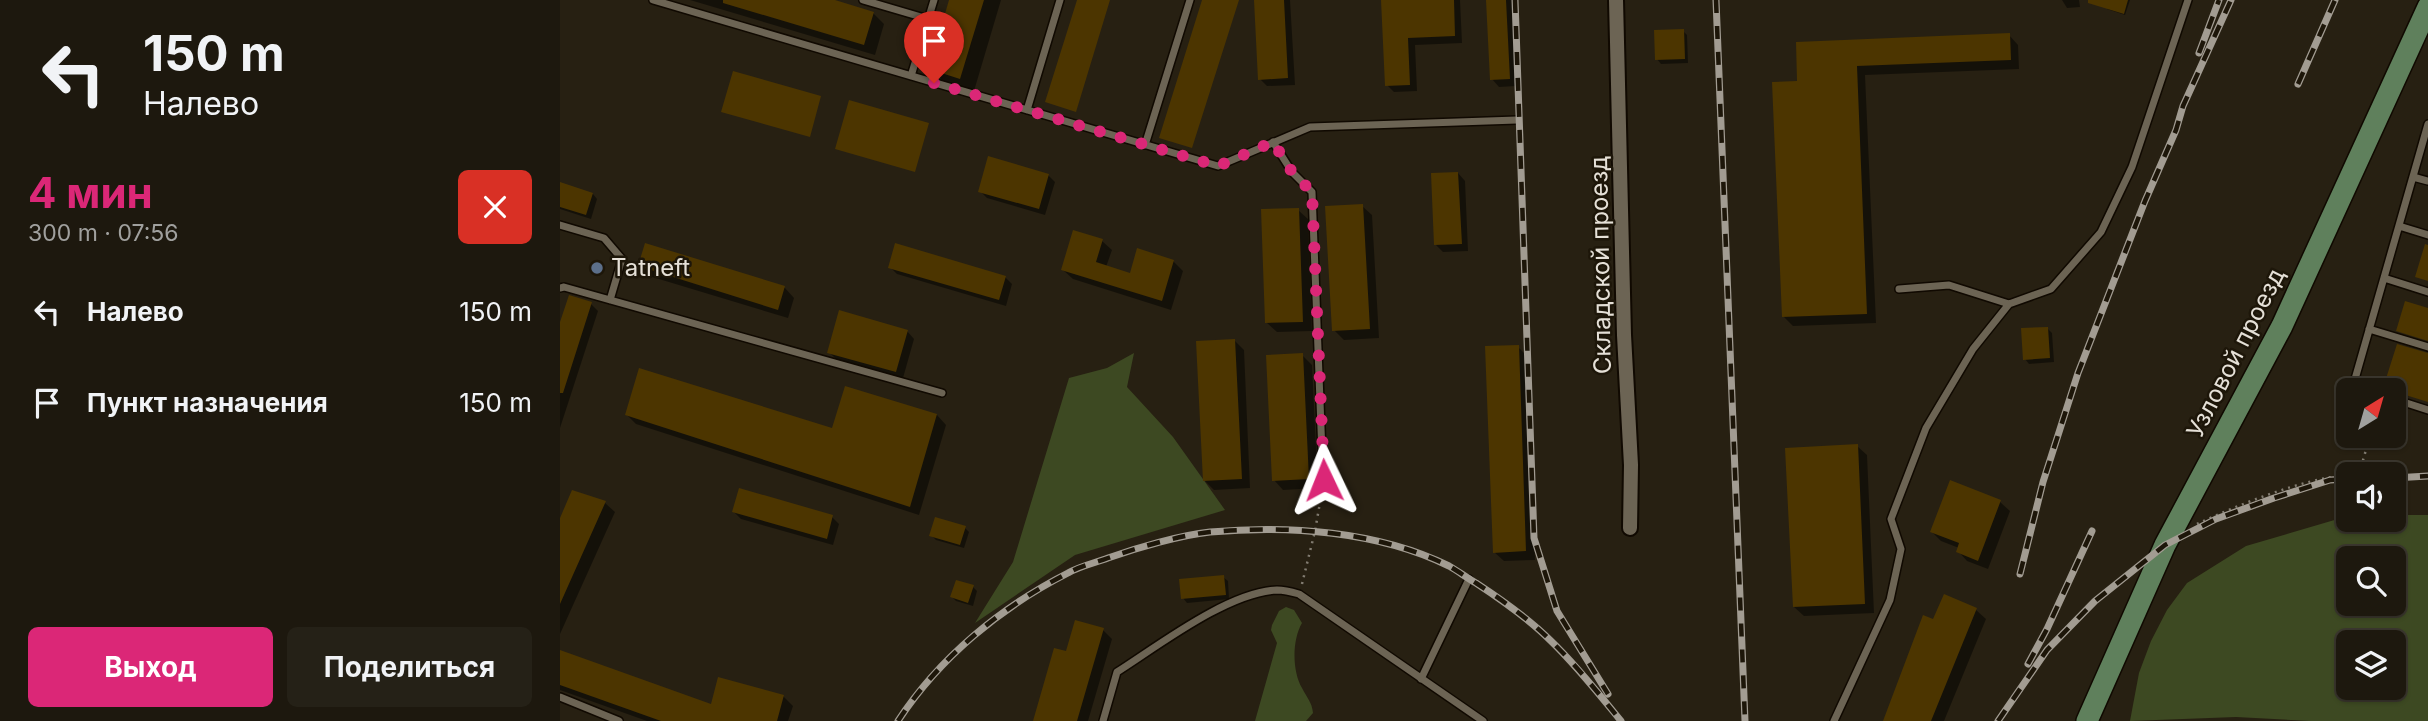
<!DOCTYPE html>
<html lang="ru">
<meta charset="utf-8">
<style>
body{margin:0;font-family:Inter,sans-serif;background:#252117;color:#f1f3f6;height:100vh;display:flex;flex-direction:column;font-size:26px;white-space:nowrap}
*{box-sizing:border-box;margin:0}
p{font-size:23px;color:#a0a09e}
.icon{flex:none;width:38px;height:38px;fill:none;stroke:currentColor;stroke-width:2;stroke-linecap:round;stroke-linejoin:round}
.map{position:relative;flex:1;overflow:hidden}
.panel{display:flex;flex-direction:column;background:#1d180e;width:560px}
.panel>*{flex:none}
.guide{background:#1d180e;color:#f1f3f6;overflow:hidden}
.needle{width:46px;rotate:37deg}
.controls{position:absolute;left:1776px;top:378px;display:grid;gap:14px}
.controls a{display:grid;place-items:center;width:70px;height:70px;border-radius:10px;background:#1d180e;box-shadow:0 2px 5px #0004,0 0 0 2px #3b372e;font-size:35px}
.pin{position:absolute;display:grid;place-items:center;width:60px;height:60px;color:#fff;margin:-72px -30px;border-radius:50% 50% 50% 0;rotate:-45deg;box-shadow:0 0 7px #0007}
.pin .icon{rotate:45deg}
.me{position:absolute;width:77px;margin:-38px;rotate:358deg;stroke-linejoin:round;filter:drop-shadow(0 0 5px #0008)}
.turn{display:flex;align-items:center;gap:24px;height:147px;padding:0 28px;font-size:32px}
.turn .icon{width:91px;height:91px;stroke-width:2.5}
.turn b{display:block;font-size:49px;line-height:60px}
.round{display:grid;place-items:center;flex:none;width:74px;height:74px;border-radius:10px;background:#252117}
.summary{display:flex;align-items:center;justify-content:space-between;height:119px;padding:0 28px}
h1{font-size:42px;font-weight:700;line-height:52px;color:#db2777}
.button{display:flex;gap:14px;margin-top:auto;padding:14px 28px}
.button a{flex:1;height:80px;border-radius:10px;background:#db2777;color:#fff;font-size:28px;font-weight:700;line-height:80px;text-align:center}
.button a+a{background:#252117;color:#f1f3f6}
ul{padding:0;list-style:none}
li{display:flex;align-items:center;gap:21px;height:91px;padding:0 28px}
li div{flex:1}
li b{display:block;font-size:26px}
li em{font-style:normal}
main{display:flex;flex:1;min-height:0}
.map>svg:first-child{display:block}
.green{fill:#3d4922;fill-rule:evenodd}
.shadow{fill:#0007}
.building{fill:#4c3500}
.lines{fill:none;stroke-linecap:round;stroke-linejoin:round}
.lane-casing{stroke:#100901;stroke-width:10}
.street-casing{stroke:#100901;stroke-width:18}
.secondary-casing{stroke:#100901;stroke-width:24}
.path{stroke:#827c71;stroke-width:2.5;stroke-dasharray:2 5;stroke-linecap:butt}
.lane{stroke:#6c6454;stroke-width:7}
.street{stroke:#6c6454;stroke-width:14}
.secondary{stroke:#5f805c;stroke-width:21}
.rail-casing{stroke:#a29c92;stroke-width:7}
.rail{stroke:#1d1609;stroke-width:4.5;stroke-dasharray:13;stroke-linecap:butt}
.route{stroke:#db2777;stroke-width:12;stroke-dasharray:0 21.6}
.service-dot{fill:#5c6f8a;stroke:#1d1609;stroke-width:2.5}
.labels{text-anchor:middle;stroke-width:5;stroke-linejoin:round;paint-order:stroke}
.street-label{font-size:24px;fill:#e5e0d7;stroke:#1d1609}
.poi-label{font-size:24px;fill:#e5e0d7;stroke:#1d1609;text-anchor:start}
</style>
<main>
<section class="panel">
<div class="guide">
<div class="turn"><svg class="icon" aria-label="left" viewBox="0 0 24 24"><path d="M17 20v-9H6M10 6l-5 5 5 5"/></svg><div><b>150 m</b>Налево</div></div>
</div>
<div class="summary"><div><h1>4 мин</h1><p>300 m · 07:56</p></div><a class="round" style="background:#d93025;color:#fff"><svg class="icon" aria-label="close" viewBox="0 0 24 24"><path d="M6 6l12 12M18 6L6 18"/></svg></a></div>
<ul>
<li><svg class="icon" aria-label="left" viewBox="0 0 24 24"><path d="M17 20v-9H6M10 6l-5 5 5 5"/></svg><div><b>Налево</b></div><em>150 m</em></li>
<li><svg class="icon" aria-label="arrive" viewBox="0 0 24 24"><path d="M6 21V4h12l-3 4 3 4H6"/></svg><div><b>Пункт назначения</b></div><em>150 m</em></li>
</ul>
<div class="button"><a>Выход</a><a>Поделиться</a></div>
</section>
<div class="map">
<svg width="1868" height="721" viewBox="0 0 1868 721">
<rect width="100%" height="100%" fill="#272012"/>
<!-- green -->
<path class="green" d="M574 353 567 387 613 437 665 510 515 555 415 623 453 562 509 378 547 368Z
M1834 515H1868V721H1751L1676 717 1570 721 1579 673 1591 641 1607 610 1627 583 1686 546 1788 516V520H1834ZM1788 558H1834V604H1788ZM1788 642H1834V688H1788Z
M726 607 734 610 742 623C732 640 732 671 742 688 747 698 752 702 753 713L746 721H695L717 643 711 630 712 625 719 611Z"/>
<!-- shadow -->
<path class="shadow" d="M130 0H269L313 13 324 24 315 55Z
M391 0H441L414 91 384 82 371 69Z
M696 0H730L735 85 707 86 700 79Z
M823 0H900L902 43 855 45 857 91 834 92 827 85Z
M928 0H952L956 86 939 87 932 79Z
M1502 0H1519L1520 7 1507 8Z
M1547 0H1570L1565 15 1547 9Z
M1123 31 1127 35 1128 63 1101 64 1097 59Z
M1449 35 1458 45 1459 69 1305 75 1316 323 1233 326 1224 317 1239 82 1237 44Z
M898 173 905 181 908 251 883 252 876 245Z
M488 175 495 182 485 215 427 198 420 191Z
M0 184 33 194 37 199 31 219 0 209Z
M802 206 812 215 819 338 784 340 774 330Z
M738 210 748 219 752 331 717 332 707 323Z
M542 241 552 250 546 267 571 275 613 261 623 271 611 310 513 279 503 270Z
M86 245 225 288 234 298 228 318 89 276 80 266Z
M330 267 445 277 452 284 446 306 337 274Z
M31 304 38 311 0 428V331Z
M1487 328 1492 333 1494 362 1469 364 1465 359Z
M347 331 354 339 343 378 276 359 269 352Z
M675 341 684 350 690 488 654 490 644 480Z
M958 347 967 356 975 560 944 561 934 552Z
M742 355 752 365 758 488 723 490 714 480Z
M67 415 274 430 377 415 386 425 359 515 76 424Z
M1297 446 1307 455 1314 613 1244 616 1234 607Z
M13 493 45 503 55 512 0 634V523Z
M1440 502 1450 511 1428 569 1407 561 1398 551 1399 548 1381 541 1372 532Z
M174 512 272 517 279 524 273 545 181 519Z
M405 528 409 532 404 548 376 540 371 535Z
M663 577 668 581 669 599 627 603 623 598Z
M413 587 417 591 413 606 396 601 392 597Z
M1416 610 1426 619 1384 721H1324L1374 622Z
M543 630 552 639 528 721H475L508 653Z
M0 651 152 707 223 696 233 706 228 721H87L0 690Z"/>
<!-- building -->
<path class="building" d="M163 0H275L314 12 304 45 163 3Z
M389 0H424L400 79 369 69Z
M517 0H550L516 112 485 102Z
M642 0H679L632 148 599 138Z
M694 0H724L728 78 698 80Z
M821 0H894L895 36 848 38 850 85 825 86Z
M926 0H946L950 79 930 80Z
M1528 0H1568L1564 14 1528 3Z
M1124 29 1125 59 1095 60 1094 30Z
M1450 33 1451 60 1297 66 1307 314 1222 317 1212 82 1237 81 1236 42Z
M173 71 261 96 250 137 161 112Z
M289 100 369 123 355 172 275 149Z
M428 156 489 174 479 209 418 192Z
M898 172 902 244 874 245 871 173Z
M0 182 33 193 26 215 0 207Z
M803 204 810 329 772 331 765 206Z
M739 208 743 322 705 323 701 209Z
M513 230 543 239 536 262 570 273 577 248 614 260 602 301 501 270Z
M85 243 225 286 218 310 78 266Z
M335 243 446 276 439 300 328 268Z
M1865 244 1868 245V281L1855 277Z
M9 295 32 302 3 393H0V322Z
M1845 301 1868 308V341L1836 331Z
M279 310 348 330 336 372 267 353Z
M1488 327 1490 358 1463 360 1461 328Z
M675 339 682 479 643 481 636 341Z
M1837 344 1868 353V402L1823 388Z
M959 345 966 551 933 553 925 346Z
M743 353 749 479 712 481 706 355Z
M79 368 272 428 285 386 377 414 350 507 65 415Z
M1298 444 1305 604 1233 607 1225 448Z
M1390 480 1441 500 1418 561 1396 552 1399 543 1370 532Z
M179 488 273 515 267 539 172 512Z
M12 490 46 501 0 604V518Z
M375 517 406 526 400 545 369 536Z
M664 575 666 595 621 599 619 579Z
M396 580 414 585 408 603 390 597Z
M1384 594 1417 608 1371 721H1323L1363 615 1373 619Z
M515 620 544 628 517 721H473L494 648 506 651Z
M0 650 151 704 158 677 224 695 217 721H101L0 685Z"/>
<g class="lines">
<defs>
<path id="lane" d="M93 0 658 166 750 127 957 120
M303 0 368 19
M351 76 374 0
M467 110 500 0
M713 142 732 172 752 192 763 480
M585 145 630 0
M1853 177 1868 181
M0 225 44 238 62 259 50 300
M1839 226 1868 235
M1824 278 1868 292
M0 288 4 287 382 393
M1339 289 1389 285 1449 304 1491 289 1541 232 1572 167 1628 0
M1809 329 1868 347
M1806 390 1793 386 1868 124
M1834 399 1868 410
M861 679 909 579
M0 697 59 721
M543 721 557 672C598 646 668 592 717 590 724 590 732 592 739 594L923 721
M1274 721 1330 600 1341 549 1331 519 1366 428 1413 349 1449 304"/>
<path id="street" d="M1056 0 1064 335 1071 465 1070 528"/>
<path id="secondary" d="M1527 721 1605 545 1722 326 1868 7"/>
</defs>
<!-- lane casing -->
<use href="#lane" class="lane-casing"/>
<!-- street casing -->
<use href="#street" class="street-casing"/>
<!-- secondary casing -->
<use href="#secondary" class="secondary-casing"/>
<!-- path -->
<path class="path" d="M1799 474 1810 436
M1637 524C1678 505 1744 478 1788 475
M742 584 755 531 762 491"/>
<!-- lane -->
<use href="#lane" class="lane"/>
<!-- street -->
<use href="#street" class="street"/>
<!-- secondary -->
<use href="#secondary" class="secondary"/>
<defs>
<path id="rail" d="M955 0 974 538 997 611 1048 694
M1156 0 1185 721
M1639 53 1659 0
M1738 84 1775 0
M1834 478 1868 476
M1460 574 1483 482 1518 373 1585 201 1616 130 1623 106 1671 0
M1468 664 1487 629 1532 531
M338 721C379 658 441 607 508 573 520 566 535 563 548 558 576 548 621 535 650 532 728 525 818 531 889 566 898 571 907 578 916 583 942 600 969 619 991 641 1017 666 1039 694 1061 721
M1438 721 1487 650 1535 601 1605 545 1656 519 1714 498 1770 480 1788 479"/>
</defs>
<!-- rail casing -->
<use href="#rail" class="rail-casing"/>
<!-- rail -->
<use href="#rail" class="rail"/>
</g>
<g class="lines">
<!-- route -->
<path class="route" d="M374 83 658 166 713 142 732 172 752 192 764 480"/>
</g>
<!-- markers -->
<circle class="service-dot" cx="37" cy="268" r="7"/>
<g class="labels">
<!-- street labels -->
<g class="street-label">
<text transform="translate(1041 265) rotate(-91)" y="8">Складской проезд</text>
<text transform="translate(1676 353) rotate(-63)" y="8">Узловой проезд</text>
</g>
<!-- poi labels -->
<g class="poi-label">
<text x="51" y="276">Tatneft</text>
</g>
</g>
</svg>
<div class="controls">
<a><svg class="needle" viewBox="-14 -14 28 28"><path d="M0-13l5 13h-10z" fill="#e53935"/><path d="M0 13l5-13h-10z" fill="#a0a09e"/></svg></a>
<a><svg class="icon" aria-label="sound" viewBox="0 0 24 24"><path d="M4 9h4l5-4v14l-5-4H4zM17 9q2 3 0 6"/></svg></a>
<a><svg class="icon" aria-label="search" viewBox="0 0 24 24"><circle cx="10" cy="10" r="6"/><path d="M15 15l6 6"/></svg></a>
<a><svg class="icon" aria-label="layers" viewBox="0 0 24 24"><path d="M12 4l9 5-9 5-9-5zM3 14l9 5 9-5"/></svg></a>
</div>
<div class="pin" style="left:374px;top:83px;background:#d93025"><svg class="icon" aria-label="arrive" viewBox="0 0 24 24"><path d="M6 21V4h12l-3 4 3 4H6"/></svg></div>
<svg class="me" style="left:764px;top:480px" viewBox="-20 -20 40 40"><path d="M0-17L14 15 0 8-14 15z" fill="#db2777" stroke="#fff" stroke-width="4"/></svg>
</div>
</main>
